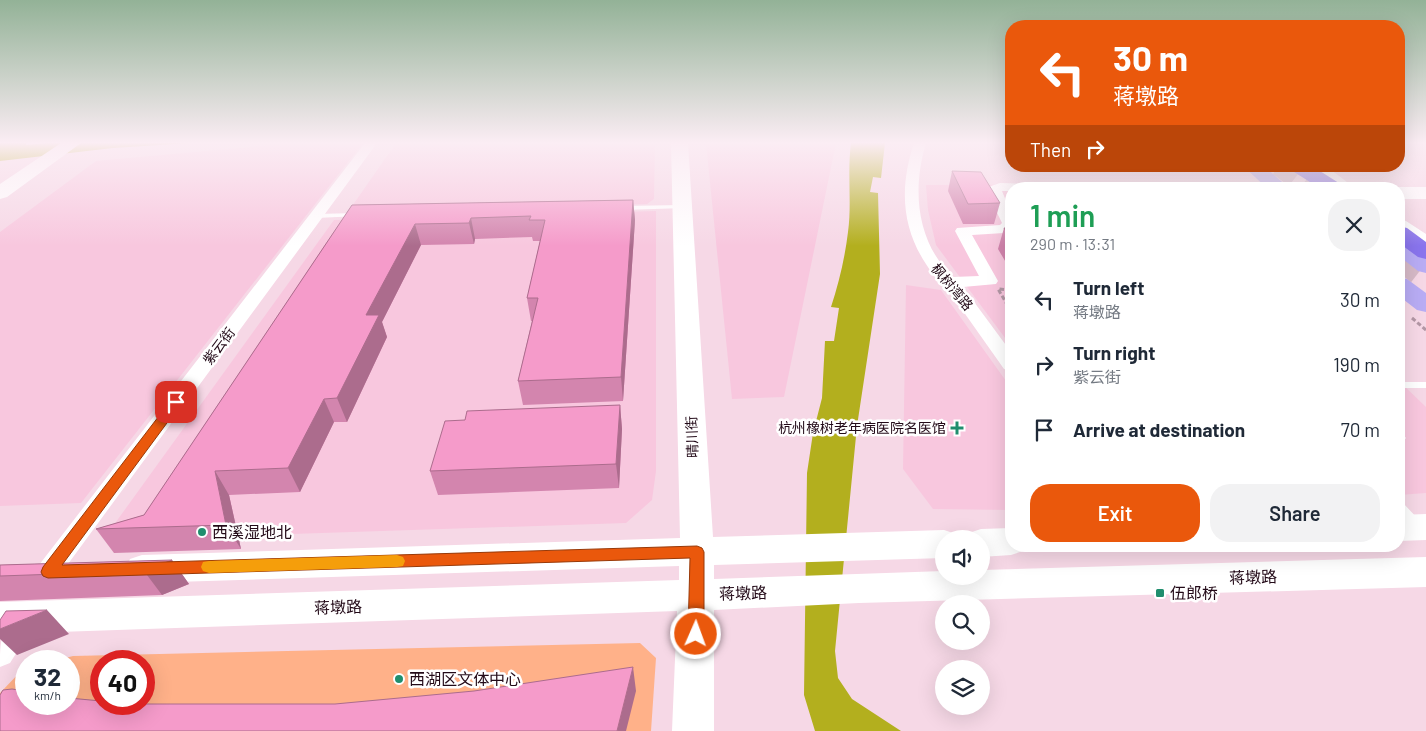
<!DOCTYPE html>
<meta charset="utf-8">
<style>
body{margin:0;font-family:Barlow,"Noto Sans SC",sans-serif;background:#f2f2f3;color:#1f2937;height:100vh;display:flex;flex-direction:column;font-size:19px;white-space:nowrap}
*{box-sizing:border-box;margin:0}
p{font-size:16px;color:#747a83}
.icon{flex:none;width:28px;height:28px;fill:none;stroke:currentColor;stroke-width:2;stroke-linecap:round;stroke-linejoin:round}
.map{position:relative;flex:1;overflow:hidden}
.drawer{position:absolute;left:1005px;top:182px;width:400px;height:370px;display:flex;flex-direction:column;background:#fff;border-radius:20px;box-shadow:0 5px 20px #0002}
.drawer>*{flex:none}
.top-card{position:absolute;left:1005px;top:20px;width:400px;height:152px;border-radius:20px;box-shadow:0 5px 20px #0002;background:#ea580c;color:#fff;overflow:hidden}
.tools{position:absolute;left:935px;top:530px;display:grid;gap:10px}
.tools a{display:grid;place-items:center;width:55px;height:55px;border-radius:50%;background:#fff;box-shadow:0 5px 20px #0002;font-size:25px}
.speed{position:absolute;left:15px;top:650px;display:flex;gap:10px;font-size:25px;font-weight:700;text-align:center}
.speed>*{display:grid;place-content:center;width:65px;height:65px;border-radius:50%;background:#fff;box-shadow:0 5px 20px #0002;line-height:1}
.speed small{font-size:12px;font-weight:400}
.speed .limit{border:8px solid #d22;background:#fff;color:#111}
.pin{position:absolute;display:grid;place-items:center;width:42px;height:42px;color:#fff;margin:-21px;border-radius:10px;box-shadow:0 2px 8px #0006}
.me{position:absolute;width:55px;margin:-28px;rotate:2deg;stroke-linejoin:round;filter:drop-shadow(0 0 4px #0008)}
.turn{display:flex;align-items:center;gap:18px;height:105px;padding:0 25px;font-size:22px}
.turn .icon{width:65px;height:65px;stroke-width:2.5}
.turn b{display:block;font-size:35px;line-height:42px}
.then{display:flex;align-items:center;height:48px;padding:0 25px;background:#0003;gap:10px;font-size:19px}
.round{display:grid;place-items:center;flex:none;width:52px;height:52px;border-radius:20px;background:#f2f2f3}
.summary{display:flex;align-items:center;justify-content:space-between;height:85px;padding:0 25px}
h1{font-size:30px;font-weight:600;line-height:38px;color:#1e9e55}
.button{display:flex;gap:10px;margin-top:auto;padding:10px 25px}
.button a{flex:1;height:58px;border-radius:20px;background:#ea580c;color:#fff;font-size:20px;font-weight:600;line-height:58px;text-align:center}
.button a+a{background:#f2f2f3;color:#1f2937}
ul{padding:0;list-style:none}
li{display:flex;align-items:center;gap:15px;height:65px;padding:0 25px}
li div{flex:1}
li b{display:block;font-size:19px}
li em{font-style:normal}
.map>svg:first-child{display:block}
.built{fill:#f8c7de}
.green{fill:#ffb189;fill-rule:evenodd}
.water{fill:#b3af1e}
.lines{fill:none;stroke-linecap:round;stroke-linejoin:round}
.highway-tunnel-far1{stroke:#d6b9c7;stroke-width:20;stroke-dasharray:20 10;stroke-linecap:butt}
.highway-tunnel{stroke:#d6b9c7;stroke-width:25;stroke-dasharray:25 12;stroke-linecap:butt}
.path{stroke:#b397a5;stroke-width:3;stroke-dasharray:4.5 2.5;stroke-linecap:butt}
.lane{fill:#fff;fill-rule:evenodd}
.street{fill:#fff;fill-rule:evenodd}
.secondary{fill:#fff;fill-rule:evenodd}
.primary{fill:#b8acf4;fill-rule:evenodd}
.highway{fill:#8974ed;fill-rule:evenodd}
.wall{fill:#d385ae}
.shaded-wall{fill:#ac6c8d}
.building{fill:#f59bca;stroke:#ac6c8d}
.route{fill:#ea580c;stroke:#983908}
.slow{fill:#f59e0b}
.poi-dot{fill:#208e6e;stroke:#fff;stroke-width:2}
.labels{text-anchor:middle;stroke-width:5;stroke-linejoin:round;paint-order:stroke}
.street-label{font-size:14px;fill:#230a18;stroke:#fff}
.poi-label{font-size:14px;fill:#230a18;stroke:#fff;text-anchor:end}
.near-poi-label{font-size:16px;fill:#230a18;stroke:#fff;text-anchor:start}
.near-street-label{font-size:16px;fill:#230a18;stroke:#fff}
</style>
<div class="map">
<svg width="1426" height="731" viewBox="0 0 1426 731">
<rect width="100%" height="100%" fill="#f6d8e6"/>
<!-- built -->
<path class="built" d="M295 143H363L81 503 0 506V232L96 161Z
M396 143H655L654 199 647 204 348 212Z
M706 143H836L784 397 732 399Z
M1195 184 1200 189H1011V346L936 245 928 210 926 185Z
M656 211V471L652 500 626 523 114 540 108 533 334 220Z
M906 285 941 290 1011 388V510L933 509 903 469Z
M1399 381 1426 407V493L1399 495Z"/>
<!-- green -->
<path class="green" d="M640 643 656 658 651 731H0V693L22 670 26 669V704H69V661H54L73 656ZM101 661H144V704H101Z"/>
<!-- water -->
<path class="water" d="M0 143H26V145L47 143H191L113 148 0 161Z
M851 143H885L881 178 873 177 870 192 878 193 880 274 857 426 835 651 838 678 852 699 901 731H815L804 695 807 473 813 433 822 398 825 341H834L839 308 831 307C839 283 845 257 848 232 852 203 847 173 851 143Z"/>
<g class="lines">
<!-- highway-tunnel-far1 -->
<path class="highway-tunnel-far1" d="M1279 166 1309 189"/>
<!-- highway-tunnel -->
<path class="highway-tunnel" d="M1399 257 1426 278"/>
<!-- path -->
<path class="path" d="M1011 290 998 289 1011 311
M1412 318 1426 330"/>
<!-- lane -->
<path class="lane" d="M1279 186 1281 187 1282 189H1199L1202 187Z
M682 205 684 206V208L623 210 620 208 623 206Z
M357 213 360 215 359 216 316 218 313 216 316 214Z
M1399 382H1426V388H1399Z
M1399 433 1402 434 1406 438 1404 440 1399 442Z
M1399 502 1403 503 1419 520 1420 523 1419 526C1410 529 1404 519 1399 513Z"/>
<!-- street -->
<path class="street" d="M365 143H377L57 579 48 582 39 579 36 572 39 565Z
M914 143H926C912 189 916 242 953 277L979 276 955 231 957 228 1000 225 1002 223 986 190 988 187 1000 183 1083 185 1090 189H1011V191H1002L1011 213V230L1004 233 972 235 998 281 996 284 963 287 1011 352V371L1004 369 951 294C907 251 894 203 914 143Z
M21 613 30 617 34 625 10 663 0 667C0 644 0 623 21 613Z"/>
<!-- secondary -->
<path class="secondary" d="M61 143H81L7 197 0 199V184Z
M671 143H688L713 537 944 530 956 534 958 539H944V558L714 565V579L944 571V576H981V570L1426 557V587L859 603 714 610V731H672L677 611 0 634V602L679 580V566L142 583 130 579 125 569 130 559 142 555 680 538Z
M1305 166H1326L1356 189H1334Z
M1399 187H1426V199H1399V189H1393Z
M1399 219 1406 221 1426 234V250L1419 248 1399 234Z
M1426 514V540L1399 541V515Z
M1011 528V546H1025L1023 551 1011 555 981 557V539H966L969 533 981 529Z"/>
<!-- primary -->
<path class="primary" d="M1243 166H1264L1290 189H1268Z
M1399 239 1407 241 1426 255V273L1418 271 1399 256Z
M1399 277 1407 279 1426 293V312L1417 310 1399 296Z"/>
<!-- highway -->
<path class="highway" d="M1289 166H1312L1342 185 1345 189H1321L1291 170Z
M1399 226 1407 228 1426 242V259L1418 257 1399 243Z"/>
</g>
<!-- wall -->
<path class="wall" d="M952 171 1000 203 994 224H963L948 191Z
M633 200 635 220 623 401 523 405 518 381 532 321H531L527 298 540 241H533L532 237 475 239 474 244 421 245 382 322 387 337 347 422H334L300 492 229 495 241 549 114 553 96 529 144 515 352 205Z
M1004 228H1011V271L998 249Z
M620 405 622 429 619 488 438 495 430 471 465 420Z
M172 560 189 584 162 595 0 601V565Z"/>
<!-- shaded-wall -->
<path class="shaded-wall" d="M633 200 635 220 623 401 621 377Z
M471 218 475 239 474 244 469 223Z
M415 224 421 245 382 322 387 337 347 422 337 398 366 315Z
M324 399 334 422 300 492 288 468Z
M620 405 622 429 619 488 616 464Z
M215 471 229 495 241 549 226 525Z
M172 560 189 584 162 595 144 571Z
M47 610 69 634 17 655 0 639V629Z
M633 667 636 691 626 731H617Z"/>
<!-- building -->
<path class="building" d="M952 171 981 172 1000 203 968 204Z
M633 200 621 377 518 381 538 298H527L545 220H529L531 216 471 218 469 223 415 224 366 315H379L337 398 324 399 288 468 215 471 226 525 96 529 144 515 352 205Z
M1004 228H1011V240Z
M620 405 616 464 430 471 445 421 465 420 467 411Z
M172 560 144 571 0 576V565Z
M47 610 0 629V620L6 611Z
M633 667 617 731H0V695L3 690 12 689 26 691V704H69V698L101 701V704H335L474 691Z"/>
<!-- sky -->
<linearGradient id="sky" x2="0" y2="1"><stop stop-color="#93b297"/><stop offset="0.58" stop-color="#fbedf4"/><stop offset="1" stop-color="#fbedf4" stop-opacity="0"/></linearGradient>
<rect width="1426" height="246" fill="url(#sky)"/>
<!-- route -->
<path class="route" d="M176 398 181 399 183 402 181 404 62 565 697 546 702 548 704 552V634L702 639 696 641 690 639 688 634 690 558 48 578 43 576 41 572 43 567 172 399Z"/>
<!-- slow -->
<path class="slow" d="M397 555 403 557 405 561 403 566 397 567 209 573 203 571 201 567 203 562 209 561Z"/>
<!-- markers -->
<g class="poi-dot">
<path d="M954.5 420.5h5v5h5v5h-5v5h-5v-5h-5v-5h5z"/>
<circle cx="202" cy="532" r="5"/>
<rect x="1155" y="588" width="10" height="10" rx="2.5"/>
<circle cx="399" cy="679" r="5"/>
</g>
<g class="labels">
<!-- street labels -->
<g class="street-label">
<text transform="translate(952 287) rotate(50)" y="5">枫树湾路</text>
<text transform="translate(219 346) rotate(-53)" y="5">紫云街</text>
<text transform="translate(692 437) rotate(-92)" y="5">晴川街</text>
</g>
<!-- poi labels -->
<g class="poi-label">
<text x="946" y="433">杭州橡树老年病医院名医馆</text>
</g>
<!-- near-poi labels -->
<g class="near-poi-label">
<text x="212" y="538">西溪湿地北</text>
<text x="1170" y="599">伍郎桥</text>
<text x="409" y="685">西湖区文体中心</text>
</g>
<!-- near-street labels -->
<g class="near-street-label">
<text transform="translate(1253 577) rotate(-2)" y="6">蒋墩路</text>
<text transform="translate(743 593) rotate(-2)" y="6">蒋墩路</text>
<text transform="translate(338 607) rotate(-2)" y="6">蒋墩路</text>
</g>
</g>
</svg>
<div class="tools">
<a><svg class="icon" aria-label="sound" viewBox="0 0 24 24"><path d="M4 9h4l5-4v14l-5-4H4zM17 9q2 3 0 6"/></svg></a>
<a><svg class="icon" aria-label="search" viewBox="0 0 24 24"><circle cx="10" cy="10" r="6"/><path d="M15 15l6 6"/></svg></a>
<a><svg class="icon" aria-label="layers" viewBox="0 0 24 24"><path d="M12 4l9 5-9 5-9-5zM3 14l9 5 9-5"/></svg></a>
</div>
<div class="speed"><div>32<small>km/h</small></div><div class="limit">40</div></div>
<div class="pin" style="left:176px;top:402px;background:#d93025"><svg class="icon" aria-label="arrive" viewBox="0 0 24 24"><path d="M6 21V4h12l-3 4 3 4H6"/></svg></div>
<svg class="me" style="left:696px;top:634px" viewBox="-20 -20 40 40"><circle r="17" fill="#ea580c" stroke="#fff" stroke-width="3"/><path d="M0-11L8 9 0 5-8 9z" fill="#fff"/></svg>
<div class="top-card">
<div class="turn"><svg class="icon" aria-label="left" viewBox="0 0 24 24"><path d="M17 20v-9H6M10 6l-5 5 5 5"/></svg><div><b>30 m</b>蒋墩路</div></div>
<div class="then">Then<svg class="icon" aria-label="right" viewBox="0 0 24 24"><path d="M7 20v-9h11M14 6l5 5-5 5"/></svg></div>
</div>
<section class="drawer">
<div class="summary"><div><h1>1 min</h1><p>290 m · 13:31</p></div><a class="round"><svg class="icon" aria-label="close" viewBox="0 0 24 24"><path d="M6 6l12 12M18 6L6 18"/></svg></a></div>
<ul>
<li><svg class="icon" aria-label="left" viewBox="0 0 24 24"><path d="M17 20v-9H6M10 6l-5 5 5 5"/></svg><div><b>Turn left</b><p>蒋墩路</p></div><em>30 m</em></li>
<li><svg class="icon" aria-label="right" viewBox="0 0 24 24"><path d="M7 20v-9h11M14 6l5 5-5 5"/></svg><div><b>Turn right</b><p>紫云街</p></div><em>190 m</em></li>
<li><svg class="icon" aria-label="arrive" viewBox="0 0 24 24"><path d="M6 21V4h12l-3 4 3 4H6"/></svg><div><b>Arrive at destination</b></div><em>70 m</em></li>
</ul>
<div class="button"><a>Exit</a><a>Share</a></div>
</section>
</div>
